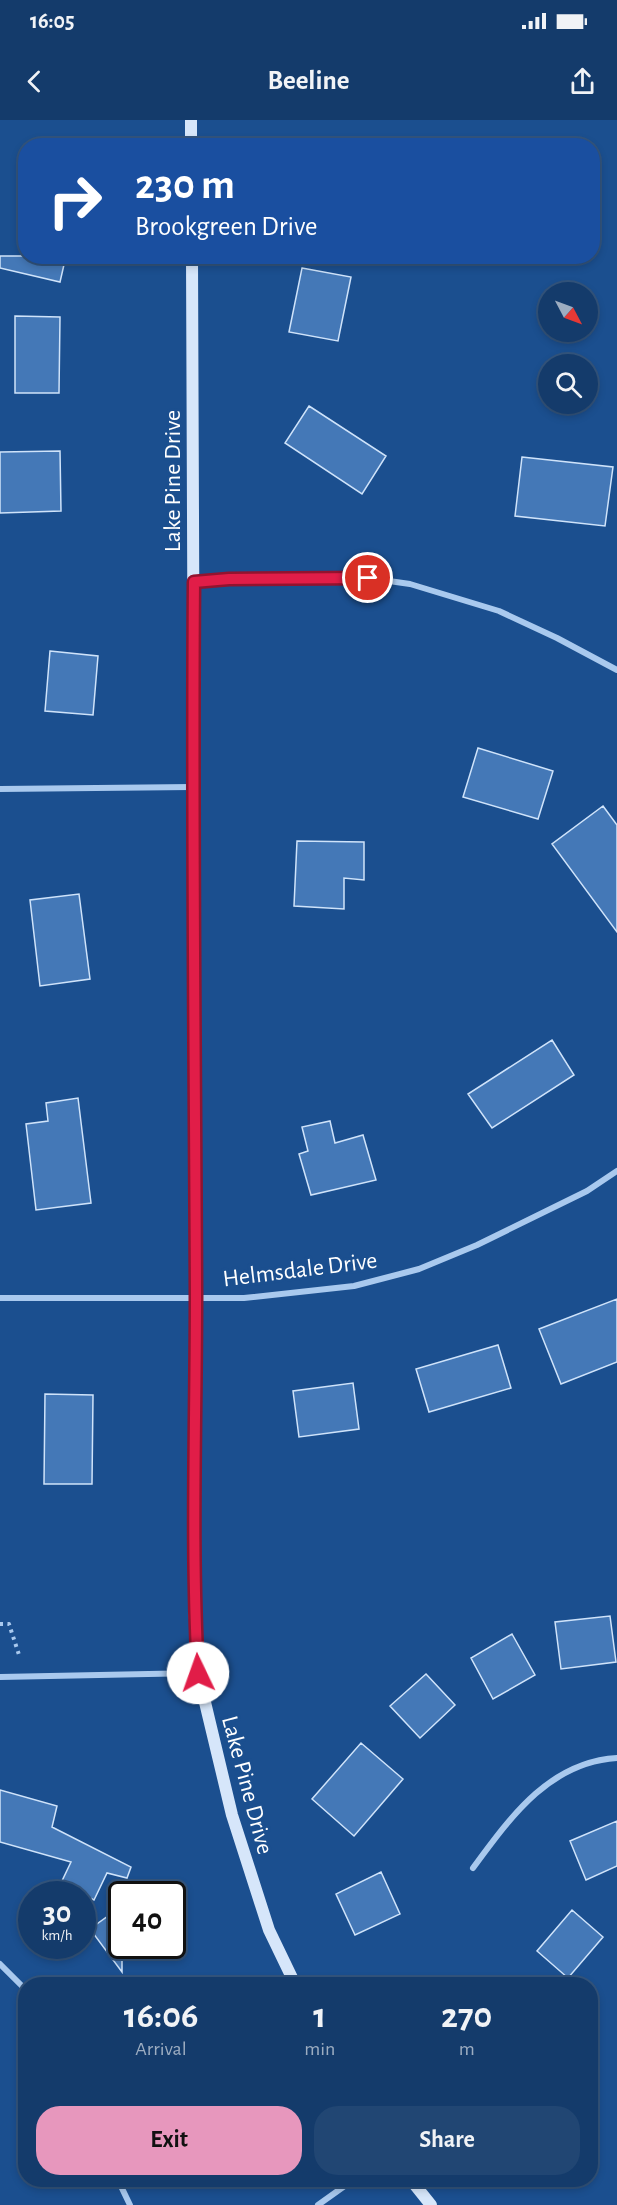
<!DOCTYPE html>
<style>
body{margin:0;font-family:"Alegreya Sans",sans-serif;background:#214673;color:#f1f3f6;height:100vh;display:flex;flex-direction:column;font-size:22px;white-space:nowrap}
*{box-sizing:border-box;margin:0}
p{font-size:20px;color:#9dadc1}
.icon{flex:none;width:33px;height:33px;fill:none;stroke:currentColor;stroke-width:2;stroke-linecap:round;stroke-linejoin:round}
.map{position:relative;flex:1;overflow:hidden}
.panel{position:absolute;left:18px;top:1857px;width:580px;height:210px;display:flex;flex-direction:column;background:#143b6b;border-radius:24px;box-shadow:0 3px 9px #0003,0 0 0 2px #33557e}
.panel>*{flex:none}
.top-card{position:absolute;left:18px;top:18px;width:582px;height:126px;border-radius:24px;box-shadow:0 3px 9px #0003,0 0 0 2px #33557e;background:#1a4fa0;color:#fff;overflow:hidden}
.needle{width:39px;rotate:131deg}
.buttons{position:absolute;left:538px;top:162px;display:grid;gap:12px}
.buttons a{display:grid;place-items:center;width:60px;height:60px;border-radius:50%;background:#143b6b;box-shadow:0 3px 9px #0003,0 0 0 2px #33557e;font-size:30px}
.speed{position:absolute;left:18px;top:1761px;display:flex;gap:12px;font-size:30px;font-weight:700;text-align:center}
.speed>*{display:grid;place-content:center;width:78px;height:78px;border-radius:50%;background:#143b6b;box-shadow:0 3px 9px #0003,0 0 0 2px #33557e;line-height:1}
.speed small{font-size:15px;font-weight:400}
.speed .limit{border:3px solid #111;border-radius:9px;background:#fff;color:#111}
.pin{position:absolute;display:grid;place-items:center;width:51px;height:51px;color:#fff;margin:-26px;border:3px solid #fff;border-radius:50%;box-shadow:0 2px 6px #0007}
.me{position:absolute;width:66px;margin:-33px;rotate:357deg;stroke-linejoin:round;filter:drop-shadow(0 0 4px #0008)}
.turn{display:flex;align-items:center;gap:21px;height:126px;padding:0 18px;font-size:27px}
.turn .icon{width:78px;height:78px;stroke-width:2.5}
.turn b{display:block;font-size:42px;line-height:51px}
.eta{display:flex;justify-content:space-evenly;align-items:center;height:102px;text-align:center}
.eta b{font-size:36px;font-weight:600;line-height:42px}
.action{display:flex;gap:12px;margin-top:auto;padding:12px 18px}
.action a{flex:1;height:69px;border-radius:24px;background:#e797bd;color:#111;font-size:24px;font-weight:600;line-height:69px;text-align:center}
.action a+a{background:#214673;color:#f1f3f6}
.status{display:flex;justify-content:space-between;align-items:center;height:42px;padding:0 30px;background:#143b6b;direction:ltr}
.status svg{height:16px;fill:currentColor}
header{display:flex;justify-content:space-between;align-items:center;height:78px;padding:0 18px;background:#143b6b;font-size:27px;font-weight:600}
.map>svg:first-child{display:block}
.building{fill:#4478b7;stroke:#cfe3fa;stroke-width:1.5}
.lines{fill:none;stroke-linecap:round;stroke-linejoin:round}
.path{stroke:#a9c9ee;stroke-width:4;stroke-dasharray:3 4.5;stroke-linecap:butt}
.street{stroke:#a9c9ee;stroke-width:6}
.secondary{stroke:#d6e6fa;stroke-width:12}
.route-casing{stroke:#92132f;stroke-width:15}
.route{stroke:#e11d48;stroke-width:10}
.labels{text-anchor:middle;stroke-width:6;stroke-linejoin:round;paint-order:stroke}
.street-label{font-size:24px;fill:#fff;stroke:#1b4f8f}
</style>
<div class="status"><b>16:05</b><svg viewBox="0 0 49 12"><path d="M0 12V9h3v3zM5 12V6h3v6zM10 12V3h3v9zM15 12V0h3v12zM26 1h20v11H26zM47 4h2v5h-2z"/></svg></div>
<header><svg class="icon" aria-label="back" viewBox="0 0 24 24"><path d="M15 5l-7 7 7 7"/></svg>Beeline<svg class="icon" aria-label="share" viewBox="0 0 24 24"><path d="M12 15V3M7 8l5-5 5 5M5 13v7h14v-7"/></svg></header>
<div class="map">
<svg width="617" height="2085" viewBox="0 0 617 2085">
<rect width="100%" height="100%" fill="#1b4f8f"/>
<!-- building -->
<path class="building" d="M0 136H66L60 162 0 148Z
M302 148 351 157 338 221 289 212Z
M15 196 60 197 59 273H15Z
M309 286 386 336 362 374 285 323Z
M60 331 61 391 0 393V332Z
M522 337 613 347 605 406 515 396Z
M50 531 98 536 93 595 45 591Z
M478 628 553 651 538 699 463 677Z
M603 686 617 705V812L552 724Z
M297 721 364 722V760L344 758V789L294 786Z
M79 774 90 859 40 866 30 780Z
M552 920 574 955 492 1008 468 974Z
M78 978 91 1083 36 1090 26 1004 48 1001 46 983Z
M330 1001 335 1023 363 1015 376 1060 311 1075 299 1034 308 1031 302 1007Z
M617 1179V1242L561 1264 539 1209Z
M498 1225 511 1268 429 1292 416 1249Z
M353 1263 359 1309 299 1317 293 1271Z
M45 1274 93 1275 92 1364H44Z
M610 1496 616 1542 561 1549 555 1502Z
M512 1514 535 1555 493 1579 471 1538Z
M426 1554 455 1585 420 1618 390 1586Z
M361 1623 403 1659 354 1716 312 1679Z
M0 1670 57 1686 52 1707 131 1747 127 1758 107 1753 94 1780 61 1763 71 1742 0 1722Z
M617 1701V1746L586 1760 570 1721Z
M381 1752 400 1794 355 1815 336 1774Z
M122 1786V1852L90 1809Z
M572 1790 603 1817 568 1858 537 1831Z"/>
<g class="lines">
<!-- path -->
<path class="path" d="M0 1504H9L20 1538"/>
<!-- street -->
<path class="street" d="M193 462 368 458 410 464 499 491 557 518 617 550
M0 669 192 667
M0 1178H244L354 1166 419 1149 477 1125 587 1071 617 1051
M0 1557 198 1553
M473 1748C510 1698 549 1642 617 1638
M0 1844 26 1870
M118 2060 130 2085
M318 2085 353 2060"/>
<!-- secondary -->
<path class="secondary" d="M191 0V26
M192 136 196 1177 194 1482 198 1553 232 1695 269 1810 295 1864
M411 2060 431 2085"/>
</g>
<g class="lines">
<defs>
<path id="route" d="M198 1553C191 1427 196 1301 196 1175 195 937 192 700 194 462L229 459 368 458"/>
</defs>
<!-- route casing -->
<use href="#route" class="route-casing"/>
<!-- route -->
<use href="#route" class="route"/>
</g>
<g class="labels">
<!-- street labels -->
<g class="street-label">
<text transform="translate(172 361) rotate(-90)" y="8">Lake Pine Drive</text>
<text transform="translate(300 1149) rotate(-7)" y="8">Helmsdale Drive</text>
<text transform="translate(248 1665) rotate(75)" y="8">Lake Pine Drive</text>
</g>
</g>
</svg>
<div class="buttons">
<a><svg class="needle" viewBox="-14 -14 28 28"><path d="M0-13l5 13h-10z" fill="#e53935"/><path d="M0 13l5-13h-10z" fill="#9dadc1"/></svg></a>
<a><svg class="icon" aria-label="search" viewBox="0 0 24 24"><circle cx="10" cy="10" r="6"/><path d="M15 15l6 6"/></svg></a>
</div>
<div class="speed"><div>30<small>km/h</small></div><div class="limit">40</div></div>
<div class="pin" style="left:368px;top:458px;background:#d93025"><svg class="icon" aria-label="arrive" viewBox="0 0 24 24"><path d="M6 21V4h12l-3 4 3 4H6"/></svg></div>
<svg class="me" style="left:198px;top:1553px" viewBox="-20 -20 40 40"><circle r="19" fill="#fff"/><path d="M0-13L10 11 0 6-10 11z" fill="#e11d48"/></svg>
<div class="top-card">
<div class="turn"><svg class="icon" aria-label="right" viewBox="0 0 24 24"><path d="M7 20v-9h11M14 6l5 5-5 5"/></svg><div><b>230 m</b>Brookgreen Drive</div></div>
</div>
<section class="panel">
<div class="eta">
<div><b>16:06</b><p>Arrival</p></div>
<div><b>1</b><p>min</p></div>
<div><b>270</b><p>m</p></div>
</div>
<div class="action"><a>Exit</a><a>Share</a></div>
</section>
</div>
